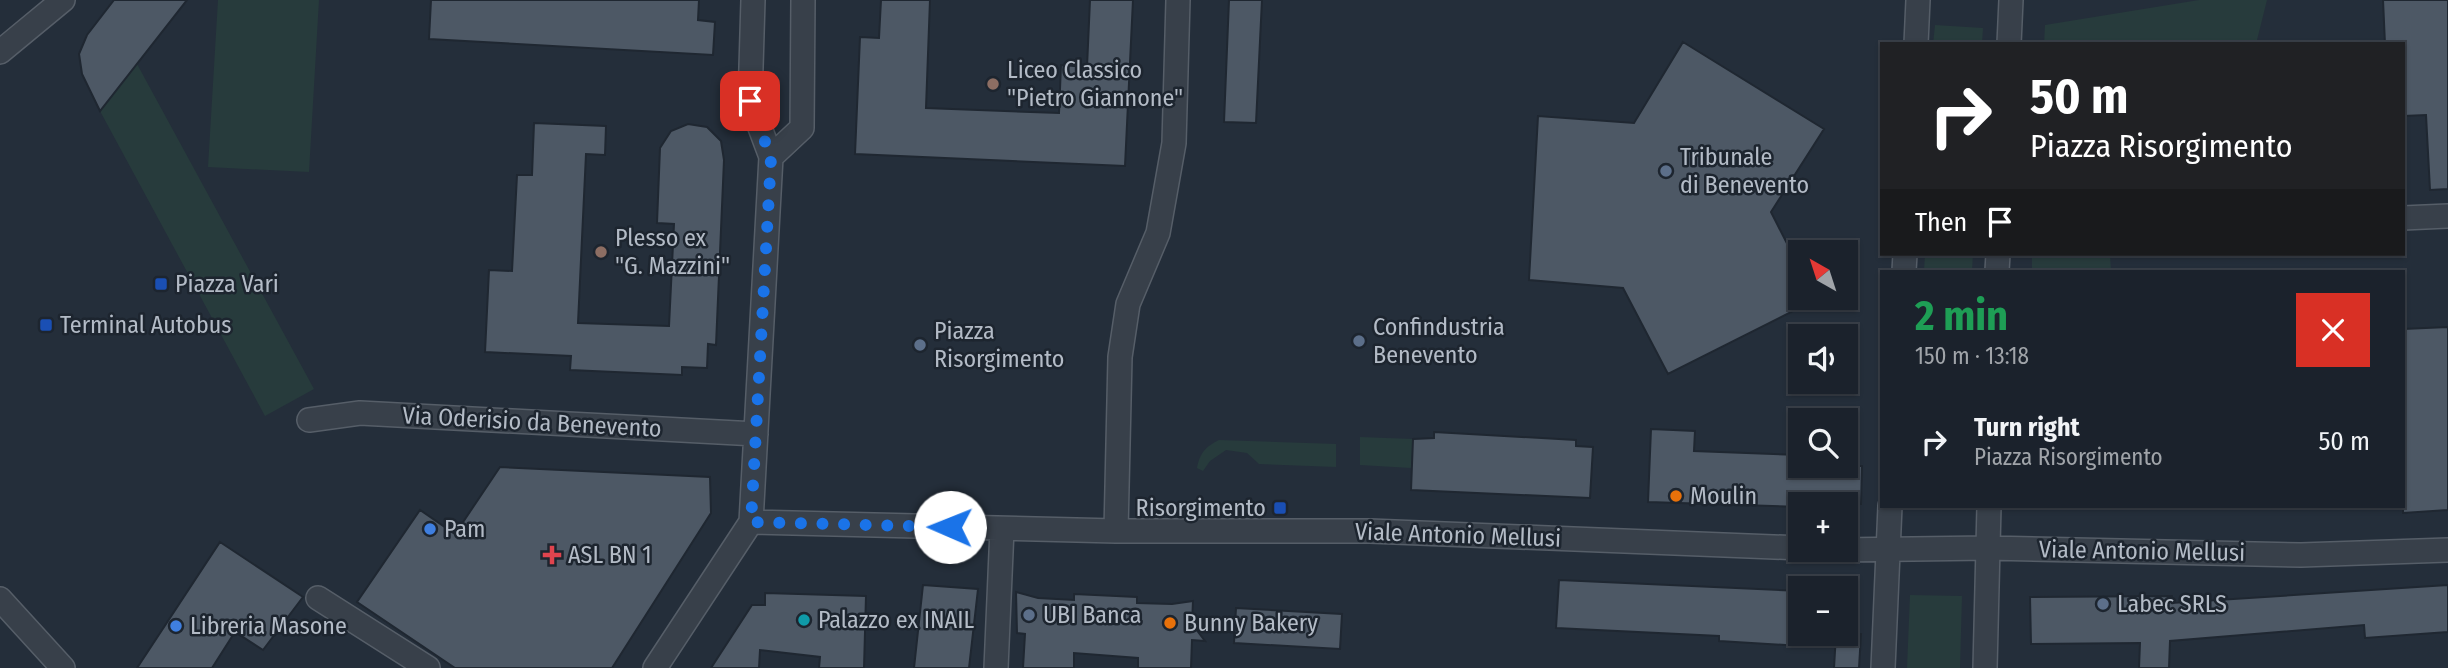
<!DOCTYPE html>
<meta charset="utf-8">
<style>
body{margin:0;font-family:"Fira Sans Condensed",sans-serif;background:#242a34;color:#f1f3f6;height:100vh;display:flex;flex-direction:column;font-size:26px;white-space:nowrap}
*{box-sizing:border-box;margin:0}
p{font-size:23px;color:#a0a4a9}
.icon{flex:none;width:38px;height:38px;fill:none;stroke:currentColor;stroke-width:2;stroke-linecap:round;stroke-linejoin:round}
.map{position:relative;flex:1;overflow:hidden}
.panel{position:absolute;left:1880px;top:270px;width:525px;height:238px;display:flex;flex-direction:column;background:#1b222c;border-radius:0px;box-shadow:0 2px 5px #0004,0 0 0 2px #393f48}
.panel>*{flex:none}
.guide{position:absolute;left:1880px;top:42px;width:525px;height:214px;border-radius:0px;box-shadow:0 2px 5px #0004,0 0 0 2px #393f48;background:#202124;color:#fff;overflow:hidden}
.needle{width:46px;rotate:321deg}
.fabs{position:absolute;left:1788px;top:240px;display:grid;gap:14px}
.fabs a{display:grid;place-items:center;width:70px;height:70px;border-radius:0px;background:#1b222c;box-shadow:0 2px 5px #0004,0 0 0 2px #393f48;font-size:35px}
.pin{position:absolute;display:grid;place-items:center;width:60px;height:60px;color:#fff;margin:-30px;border-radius:14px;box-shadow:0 4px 10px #0006}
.me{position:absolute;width:77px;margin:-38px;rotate:271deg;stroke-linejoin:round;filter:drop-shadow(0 0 5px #0008)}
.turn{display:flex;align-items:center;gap:24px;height:147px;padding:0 35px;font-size:32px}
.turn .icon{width:91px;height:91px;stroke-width:2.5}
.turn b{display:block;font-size:49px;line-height:60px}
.then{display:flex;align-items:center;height:66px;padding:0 35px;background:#0003;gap:14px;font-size:26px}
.round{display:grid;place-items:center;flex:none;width:74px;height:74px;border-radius:0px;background:#242a34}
.head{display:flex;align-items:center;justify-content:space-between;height:119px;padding:0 35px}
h1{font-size:42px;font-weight:700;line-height:52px;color:#1e9e55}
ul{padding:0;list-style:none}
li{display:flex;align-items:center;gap:21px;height:105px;padding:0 35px}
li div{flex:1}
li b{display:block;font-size:26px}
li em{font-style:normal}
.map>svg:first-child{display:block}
.green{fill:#273b3c}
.building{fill:#4d5865;stroke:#1f2731;stroke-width:2}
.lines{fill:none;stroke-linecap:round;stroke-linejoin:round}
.minor-casing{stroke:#565e68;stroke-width:26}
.minor{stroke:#38404a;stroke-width:23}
.route{stroke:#1a73e8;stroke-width:12;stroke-dasharray:0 21.6}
.education-dot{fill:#8d6e63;stroke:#1d252f;stroke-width:2.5}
.service-dot{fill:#5c6f8a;stroke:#1d252f;stroke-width:2.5}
.transit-dot{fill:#1a4fb4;stroke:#1d252f;stroke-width:2.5}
.food-dot{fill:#e8710a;stroke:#1d252f;stroke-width:2.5}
.shop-dot{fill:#3f7fe0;stroke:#1d252f;stroke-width:2.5}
.health-dot{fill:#e0444e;stroke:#1d252f;stroke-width:2.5}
.culture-dot{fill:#0f9aa8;stroke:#1d252f;stroke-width:2.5}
.labels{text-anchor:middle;stroke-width:5;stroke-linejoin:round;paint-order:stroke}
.poi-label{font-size:24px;fill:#b3bbc6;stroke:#1d252f;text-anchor:start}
.street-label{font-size:24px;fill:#b3bbc6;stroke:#1d252f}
</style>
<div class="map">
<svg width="2448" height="668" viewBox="0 0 2448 668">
<rect width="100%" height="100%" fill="#242e3a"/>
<!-- green -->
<path class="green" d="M218 0H319L309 172 208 167Z
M2199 0H2267L2256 44H2044L2045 25Z
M1935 25 1983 28 1982 44H1933Z
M137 64 314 389 265 416 100 111Z
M1925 254H1973L1972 271H1924Z
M2032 254H2110L2111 271H2032Z
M1360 437 1413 439 1411 468 1360 465Z
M1219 440 1336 444V467L1259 464 1247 453 1226 450 1210 461 1203 471 1197 468C1200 453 1205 447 1219 440Z
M1910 595 1962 596 1960 668H1907Z"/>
<!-- building -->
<path class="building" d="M114 0H187L100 111 82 74 79 54 87 35Z
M431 0H699L698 20 715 22 713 55 429 39Z
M881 0H930L926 108 1059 113 1061 65 1087 67 1090 0H1133L1125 166 855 154 860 37 879 38Z
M1229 0H1262L1256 123 1224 122Z
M2383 0H2448V189L2430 190 2426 115 2403 116V44H2385Z
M1683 42 1824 129 1771 212 1801 271V307L1668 374 1623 288 1529 280 1538 116 1634 123Z
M534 123 606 126 605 155 586 154 578 323 669 326 674 224 657 223 660 148 671 131 688 124 707 127 721 141 724 160 716 345 708 344 707 368 682 367V375L570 370 571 356 485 352 489 270 512 271 517 175H532Z
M2448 327V510L2403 513V329Z
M1651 429 1695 431 1694 451 1801 455V466H1862L1861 504H1801V507L1648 502Z
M1434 432 1576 440V446L1593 447 1590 498 1411 490 1413 439 1434 438Z
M500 467 710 477 711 513 612 668H455L357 602 420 510 455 534Z
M220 542 303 597 263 650 235 632 212 668H137Z
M1559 580 1801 591V646L1719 641V636L1556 628Z
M923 585 978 589 969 668H914Z
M2448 585V632L2365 638 2364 625 2170 641 2169 668H2139L2140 643 2031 644 2030 597 2172 596V603Z
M1016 592 1038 598 1074 600V594L1137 597V603L1172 604 1193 601 1192 624 1205 641 1192 640 1191 668H1138V658L1074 653V668H1023L1025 634 1017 633Z
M765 593 866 596 864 668H819L820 657 760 650 759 668H711L752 605H765Z
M1236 608 1342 614 1340 649 1234 643Z
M1836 634H1861L1859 668H1834Z"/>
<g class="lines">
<defs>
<path id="minor" d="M1916 44 1918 0
M2009 44 2011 0
M0 52 63 0
M771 157 802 128 803 0
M2403 218 2448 216
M1904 271 1905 254
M1997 271 1998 254
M309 420 360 413 756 434
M751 522 1116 531H1370L1801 548
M1116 531 1120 357 1128 304 1158 233 1174 143 1178 0
M1837 550 1988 548 2301 555 2448 550
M318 598 428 668
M0 599 63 668
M655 668 751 522 771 157 750 101 753 0
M996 668 1002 529
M1883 668 1890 506
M1985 668 1989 506"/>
</defs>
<!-- minor casing -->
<use href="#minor" class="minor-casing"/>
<!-- minor -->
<use href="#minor" class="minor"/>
</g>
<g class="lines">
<!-- route -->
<path class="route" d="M750 101 771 158 751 522 950 527"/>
</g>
<!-- markers -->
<g class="education-dot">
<circle cx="993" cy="84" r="7"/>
<circle cx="601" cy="252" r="7"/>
</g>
<g class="service-dot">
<circle cx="1666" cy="171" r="7"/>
<circle cx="1359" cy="341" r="7"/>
<circle cx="920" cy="345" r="7"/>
<circle cx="2103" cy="604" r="7"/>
<circle cx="1029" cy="615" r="7"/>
</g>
<g class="transit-dot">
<rect x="154" y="277" width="14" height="14" rx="3.5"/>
<rect x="39" y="318" width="14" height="14" rx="3.5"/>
<rect x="1273" y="501" width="14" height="14" rx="3.5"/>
</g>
<g class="food-dot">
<circle cx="1676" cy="496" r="7"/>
<circle cx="1170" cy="623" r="7"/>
</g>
<g class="shop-dot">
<circle cx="430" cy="529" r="7"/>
<circle cx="176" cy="626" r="7"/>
</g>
<path class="health-dot" d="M548.5 544.5h7v7h7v7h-7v7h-7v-7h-7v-7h7z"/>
<circle class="culture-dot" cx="804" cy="620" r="7"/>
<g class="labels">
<!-- poi labels -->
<g class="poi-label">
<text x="1007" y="78">Liceo Classico<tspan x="1007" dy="28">"Pietro Giannone"</tspan></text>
<text x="1680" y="165">Tribunale<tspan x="1680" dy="28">di Benevento</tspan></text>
<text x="615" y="246">Plesso ex<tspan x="615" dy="28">"G. Mazzini"</tspan></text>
<text x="175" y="292">Piazza Vari</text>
<text x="60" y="333">Terminal Autobus</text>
<text x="1373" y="335">Confindustria<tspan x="1373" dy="28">Benevento</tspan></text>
<text x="934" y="339">Piazza<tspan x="934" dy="28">Risorgimento</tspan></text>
<text x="1690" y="504">Moulin</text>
<text x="1266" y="516" text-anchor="end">Risorgimento</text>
<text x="444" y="537">Pam</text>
<text x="568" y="563">ASL BN 1</text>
<text x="2117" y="612">Labec SRLS</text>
<text x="1043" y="623">UBI Banca</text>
<text x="818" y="628">Palazzo ex INAIL</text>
<text x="1184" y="631">Bunny Bakery</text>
<text x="190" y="634">Libreria Masone</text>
</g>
<!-- street labels -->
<g class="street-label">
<text transform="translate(532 422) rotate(3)" y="8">Via Oderisio da Benevento</text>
<text transform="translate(1458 535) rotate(2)" y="8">Viale Antonio Mellusi</text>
<text transform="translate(2142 551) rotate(1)" y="8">Viale Antonio Mellusi</text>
</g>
</g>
</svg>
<div class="fabs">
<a><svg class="needle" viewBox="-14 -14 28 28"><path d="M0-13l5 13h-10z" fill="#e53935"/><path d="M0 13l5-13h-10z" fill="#a0a4a9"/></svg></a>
<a><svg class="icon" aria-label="sound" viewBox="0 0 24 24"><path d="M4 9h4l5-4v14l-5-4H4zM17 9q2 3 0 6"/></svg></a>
<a><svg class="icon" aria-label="search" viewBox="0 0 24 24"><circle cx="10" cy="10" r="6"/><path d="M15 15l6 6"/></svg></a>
<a>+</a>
<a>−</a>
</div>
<div class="pin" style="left:750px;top:101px;background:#d93025"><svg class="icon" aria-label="arrive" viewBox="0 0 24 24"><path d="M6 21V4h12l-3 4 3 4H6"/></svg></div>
<svg class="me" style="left:950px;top:527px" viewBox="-20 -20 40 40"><circle r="19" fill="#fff"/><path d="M0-13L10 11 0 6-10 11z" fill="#1a73e8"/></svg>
<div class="guide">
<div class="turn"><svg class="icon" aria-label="right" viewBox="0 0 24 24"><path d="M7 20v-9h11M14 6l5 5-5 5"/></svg><div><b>50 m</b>Piazza Risorgimento</div></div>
<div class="then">Then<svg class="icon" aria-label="arrive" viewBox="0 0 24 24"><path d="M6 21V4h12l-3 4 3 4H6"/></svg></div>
</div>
<section class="panel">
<div class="head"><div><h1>2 min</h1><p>150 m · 13:18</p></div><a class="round" style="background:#d93025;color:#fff"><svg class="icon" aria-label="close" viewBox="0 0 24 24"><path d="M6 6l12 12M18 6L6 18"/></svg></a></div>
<ul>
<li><svg class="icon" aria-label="right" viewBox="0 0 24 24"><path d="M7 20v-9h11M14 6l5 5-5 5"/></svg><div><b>Turn right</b><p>Piazza Risorgimento</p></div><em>50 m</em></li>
</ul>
</section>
</div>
